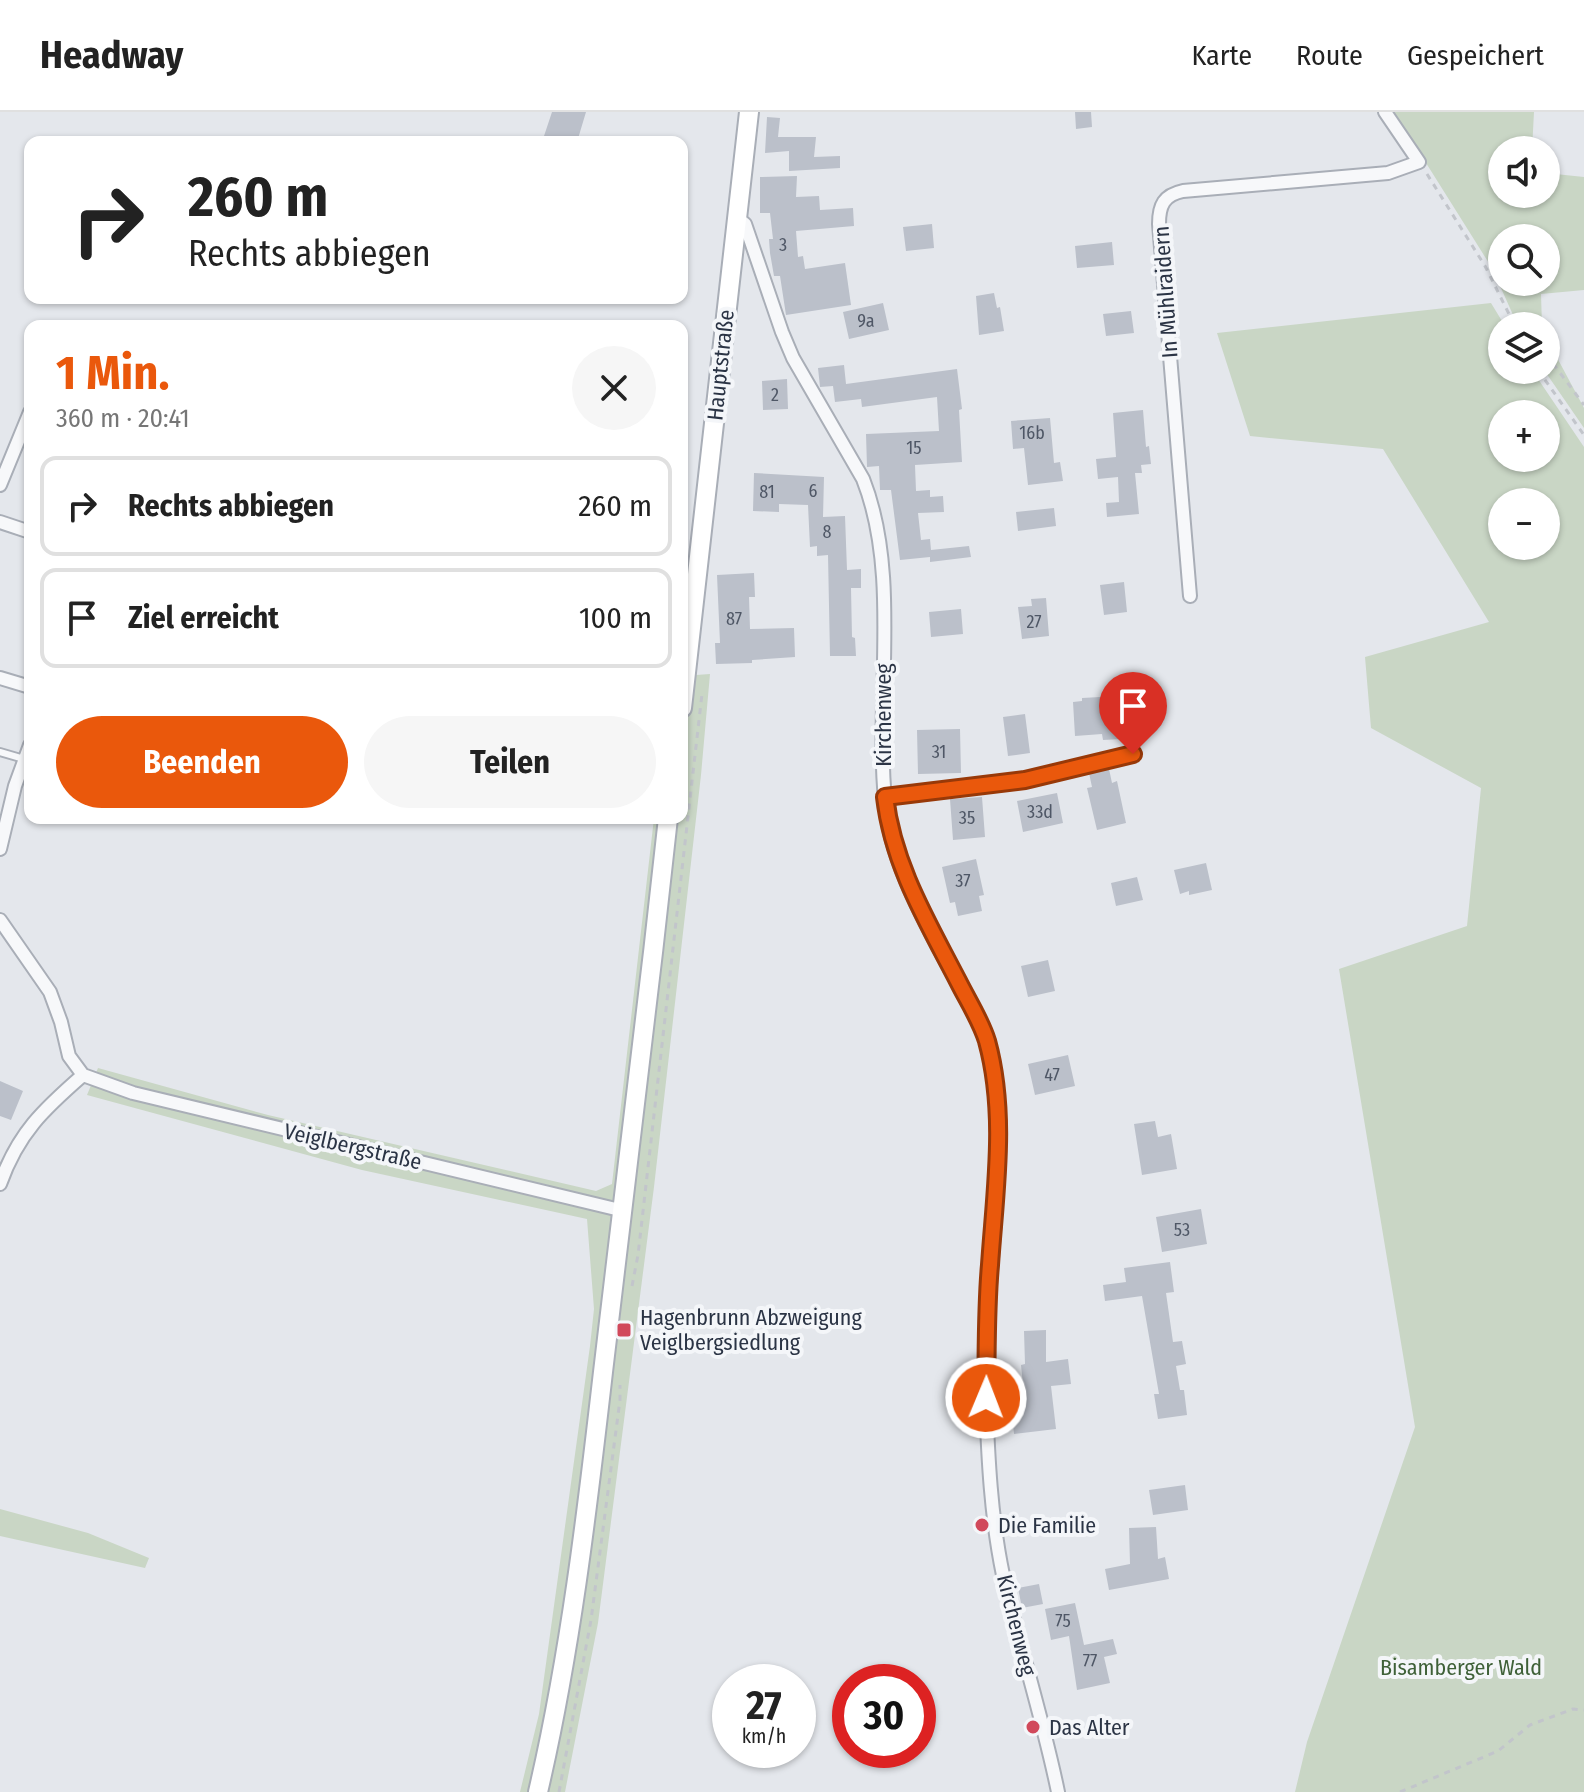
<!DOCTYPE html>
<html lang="de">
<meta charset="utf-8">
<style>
body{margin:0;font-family:"Fira Sans Condensed",sans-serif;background:#f6f6f6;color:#222;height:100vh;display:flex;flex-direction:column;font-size:30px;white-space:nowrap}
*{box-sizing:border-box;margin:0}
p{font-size:26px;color:#767676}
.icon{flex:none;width:44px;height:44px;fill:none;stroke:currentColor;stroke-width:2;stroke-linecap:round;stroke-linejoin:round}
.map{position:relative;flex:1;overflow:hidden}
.sheet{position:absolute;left:24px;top:208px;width:664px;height:504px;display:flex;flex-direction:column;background:#fff;border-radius:16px;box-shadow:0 2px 6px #0004}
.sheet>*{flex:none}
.top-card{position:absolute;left:24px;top:24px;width:664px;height:168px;border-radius:16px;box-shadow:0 2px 6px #0004;background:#fff;color:#222;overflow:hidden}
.tools{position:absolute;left:1488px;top:24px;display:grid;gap:16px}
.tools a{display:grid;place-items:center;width:72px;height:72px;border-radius:50%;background:#fff;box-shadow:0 2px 6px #0004;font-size:40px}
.speed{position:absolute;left:712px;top:1552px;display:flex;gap:16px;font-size:40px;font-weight:700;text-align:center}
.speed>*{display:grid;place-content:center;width:104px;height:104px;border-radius:50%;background:#fff;box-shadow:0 2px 6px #0004;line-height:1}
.speed small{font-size:20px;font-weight:400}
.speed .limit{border:12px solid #d22;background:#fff;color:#111}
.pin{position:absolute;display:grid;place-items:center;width:68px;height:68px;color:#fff;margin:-82px -34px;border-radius:50% 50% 50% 0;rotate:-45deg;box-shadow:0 0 8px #0007}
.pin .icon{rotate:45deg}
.me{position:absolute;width:88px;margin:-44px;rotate:1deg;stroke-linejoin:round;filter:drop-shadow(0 0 6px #0008)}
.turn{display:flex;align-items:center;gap:28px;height:168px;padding:0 32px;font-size:36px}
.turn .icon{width:104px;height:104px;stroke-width:2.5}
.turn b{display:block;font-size:56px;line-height:68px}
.round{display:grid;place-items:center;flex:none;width:84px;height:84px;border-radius:42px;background:#f6f6f6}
.overview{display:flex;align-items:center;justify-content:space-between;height:136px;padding:0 32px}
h1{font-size:48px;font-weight:700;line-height:60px;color:#ea580c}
.cta{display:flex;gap:16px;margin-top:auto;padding:16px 32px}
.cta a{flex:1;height:92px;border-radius:48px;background:#ea580c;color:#fff;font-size:32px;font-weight:700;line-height:92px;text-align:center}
.cta a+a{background:#f6f6f6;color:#222}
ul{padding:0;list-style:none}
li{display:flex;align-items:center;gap:24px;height:100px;margin:0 16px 12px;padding:0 16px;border:4px solid #e0e0e0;border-radius:16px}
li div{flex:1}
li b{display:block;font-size:30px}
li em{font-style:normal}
header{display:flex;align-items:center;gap:48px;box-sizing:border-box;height:112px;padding:0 40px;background:#fff;border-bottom:2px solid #e0e0e0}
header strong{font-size:38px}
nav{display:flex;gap:44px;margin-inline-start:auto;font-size:28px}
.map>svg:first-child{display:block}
.green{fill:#c9d6c5;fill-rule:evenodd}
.building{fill:#bbc0ca}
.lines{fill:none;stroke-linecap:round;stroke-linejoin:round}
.service-casing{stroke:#a9aeb7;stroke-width:10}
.minor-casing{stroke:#a9aeb7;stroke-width:16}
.secondary-casing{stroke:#a9aeb7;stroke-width:22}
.path{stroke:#c2c5cb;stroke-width:3;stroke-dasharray:6 6;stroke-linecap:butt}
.service{stroke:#f7f8fa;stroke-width:6}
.minor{stroke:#f7f8fa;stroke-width:12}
.secondary{stroke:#fff;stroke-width:18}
.route-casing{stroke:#983908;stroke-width:20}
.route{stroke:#ea580c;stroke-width:14}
.poi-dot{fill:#d1495b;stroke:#f4f6f9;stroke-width:3}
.labels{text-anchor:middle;stroke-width:8;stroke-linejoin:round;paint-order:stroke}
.number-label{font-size:18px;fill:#4f5766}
.street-label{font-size:22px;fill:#2b3445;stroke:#f4f6f9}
.poi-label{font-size:22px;fill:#2b3445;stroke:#f4f6f9;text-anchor:start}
.park-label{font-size:22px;fill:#3f6138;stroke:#f4f6f9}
</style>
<header>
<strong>Headway</strong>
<nav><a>Karte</a><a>Route</a><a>Gespeichert</a></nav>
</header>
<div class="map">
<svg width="1584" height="1680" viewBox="0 0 1584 1680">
<rect width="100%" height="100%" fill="#e4e7ec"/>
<!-- green -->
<path class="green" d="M1394 0H1534L1532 38H1502V82H1546V61L1584 65V178L1541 182 1542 214H1518L1492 156ZM1502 126H1546V170H1502Z
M1491 191 1505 214H1502V258H1532L1584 335V1680H1295L1307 1630 1415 1315 1339 857 1467 814 1481 676 1371 616 1365 545 1489 510 1383 337 1250 324 1217 221ZM1502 302H1546V346H1502ZM1502 390H1546V434H1502Z
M1546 225 1584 296V316L1544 258H1546Z
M710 562 701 663 654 1075 598 1511 565 1680H520L539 1602 590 1234 594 1197 587 1107 362 1058 87 983 98 956 268 1003 596 1079 612 1072 654 706H682V564Z
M0 1397 88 1421 149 1446 145 1456 0 1424Z"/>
<!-- building -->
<path class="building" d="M552 0H586L577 30H542Z
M1075 0H1091L1092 15 1076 17Z
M767 5 780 6 778 25H816L814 45 840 44V56L789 59V39L765 41Z
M797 64 796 85 819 84 820 98 853 96 854 114 796 119 798 145 803 144 805 157 845 151 851 193 786 203 780 164H774L770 141 769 127H773L770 101H760V65Z
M932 112 934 136 906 139 903 115Z
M1112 130 1114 153 1077 156 1075 134Z
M994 181 997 196 1000 195 1004 219 979 223 976 184Z
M883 191 889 218 849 227 843 200Z
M1131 199 1134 221 1106 224 1103 202Z
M844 253 846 272 957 257 962 297 959 298 962 350 915 353 916 379 930 378V385L943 384 944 400 918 401 921 428 930 427 931 438 969 434 971 445 930 450V445L900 448 891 378H880L879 354 867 355 866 322 939 319 937 285 862 295 861 287 835 290 833 274 820 275 818 256Z
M787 267 788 297 763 298 762 269Z
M1143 298 1146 335 1149 334 1151 352 1141 353 1142 361H1135L1139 402 1107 405 1106 391 1119 390 1118 365 1098 367 1096 347 1116 345 1113 301Z
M1050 306 1054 351 1060 350 1063 369 1028 373 1024 336 1013 337 1011 309Z
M754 361 824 365 823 405 845 404 847 458 861 457V476H851L852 525 855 526 856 544H830L828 443 817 444V434L810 435 808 393 779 392V400L753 399Z
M1054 396 1056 414 1018 419 1016 400Z
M754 461 755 485H749L750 517 794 516 795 545 752 548V551L716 552 715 531H720L717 463Z
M1124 470 1127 500 1104 503 1100 473Z
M1046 486 1049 524 1022 527 1018 495 1032 494 1031 487Z
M961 497 963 522 931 525 929 500Z
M1118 584 1121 627 1103 628 1102 622 1075 624 1073 590 1082 589V586Z
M1025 602 1030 641 1008 644 1003 605Z
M960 617 961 661 918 662 917 618Z
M1109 657 1112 671 1117 669 1126 711 1097 718 1087 676 1092 675 1089 661Z
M1057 681 1063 711 1023 720 1017 689Z
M982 685 985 725 953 728 950 687Z
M976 747 984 783 979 784 982 799 958 804 955 790 950 791 942 755Z
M1206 751 1212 778 1189 783V779L1180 782 1174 758Z
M1137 765 1143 788 1116 794 1111 771Z
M1048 848 1055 879 1028 885 1021 854Z
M1068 943 1075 974 1035 983 1028 952Z
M0 969 23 979 11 1008 0 1004Z
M1155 1009 1158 1025 1171 1022 1177 1057 1142 1063 1134 1012Z
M1201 1097 1207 1132 1162 1140 1156 1105Z
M1170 1150 1174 1180 1166 1181 1173 1230 1182 1229 1186 1252 1176 1254 1180 1278H1184L1187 1303 1158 1307 1154 1282H1159L1142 1184 1105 1189 1103 1173 1126 1170 1124 1156Z
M1046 1218V1250L1068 1247 1071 1272 1051 1274 1056 1317 1014 1322 1011 1293 1025 1292 1021 1253 1025 1252 1024 1219Z
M1185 1373 1188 1398 1153 1403 1149 1378Z
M1156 1415 1158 1447 1165 1445 1169 1467 1109 1478 1105 1457 1130 1452 1129 1416Z
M1039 1472 1043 1492 1022 1496 1018 1476Z
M1075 1491 1084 1533 1113 1527 1117 1542 1104 1545 1110 1571 1077 1578 1069 1524 1051 1528 1045 1497Z"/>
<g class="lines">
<defs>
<path id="service" d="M0 640 24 647
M885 685 1025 668 1133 642"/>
<path id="minor" d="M736 105 745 112 782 220 793 246 863 367C903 468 872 597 887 705 897 775 955 860 986 926 1014 1044 982 1167 986 1288 988 1345 991 1406 1003 1463 1020 1536 1043 1607 1058 1680
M0 373 30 300
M0 410 30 420
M1190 484 1159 112C1159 93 1164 83 1183 79L1388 61 1419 50 1385 0
M0 566 30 575
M0 737 15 674 30 633
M0 808 50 880 61 910 69 944 83 963
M83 963 133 981 624 1099
M0 1072C18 1021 44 997 83 963"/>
<path id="secondary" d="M682 596 749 0
M538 1680C570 1543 587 1400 603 1260 625 1076 648 891 668 706"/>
</defs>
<!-- service casing -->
<use href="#service" class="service-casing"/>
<!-- minor casing -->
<use href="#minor" class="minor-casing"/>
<!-- secondary casing -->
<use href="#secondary" class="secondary-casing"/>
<!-- path -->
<path class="path" d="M1427 62 1485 154 1515 214
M1546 242 1584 293
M1538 258 1584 323
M632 1174 638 1143 702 582
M559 1680 591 1508 620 1288V1273
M1400 1680 1498 1639 1530 1613 1573 1597 1584 1598"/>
<!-- service -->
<use href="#service" class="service"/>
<!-- minor -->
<use href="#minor" class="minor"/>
<!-- secondary -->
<use href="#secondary" class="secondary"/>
</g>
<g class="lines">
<defs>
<path id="route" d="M986 1286C987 1242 986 1197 990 1153 995 1079 1007 1002 987 929 981 909 968 889 958 869 927 809 893 753 885 685L1025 668 1133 642"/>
</defs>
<!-- route casing -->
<use href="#route" class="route-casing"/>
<!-- route -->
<use href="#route" class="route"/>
</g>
<!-- markers -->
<g class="poi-dot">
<rect x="616" y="1210" width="16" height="16" rx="4"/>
<circle cx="982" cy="1413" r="8"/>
<circle cx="1033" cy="1615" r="8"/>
</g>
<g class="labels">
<!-- number labels -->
<g class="number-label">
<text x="783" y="139">3</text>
<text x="866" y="215">9a</text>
<text x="775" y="289">2</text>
<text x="1032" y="327">16b</text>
<text x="914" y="342">15</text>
<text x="813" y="385">6</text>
<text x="767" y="386">81</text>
<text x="827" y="426">8</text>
<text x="734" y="513">87</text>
<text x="1034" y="516">27</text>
<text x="939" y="646">31</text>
<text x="1040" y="706">33d</text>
<text x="967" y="712">35</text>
<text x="963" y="775">37</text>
<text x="1052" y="969">47</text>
<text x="1182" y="1124">53</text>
<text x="1063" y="1515">75</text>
<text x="1090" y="1555">77</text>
</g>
<!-- street labels -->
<g class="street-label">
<text transform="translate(1165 180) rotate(-94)" y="8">In Mühlraidern</text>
<text transform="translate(720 253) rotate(-84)" y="8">Hauptstraße</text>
<text transform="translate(883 603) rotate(-90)" y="8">Kirchenweg</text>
<text transform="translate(353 1034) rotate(13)" y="8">Veiglbergstraße</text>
<text transform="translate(1017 1513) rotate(76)" y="8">Kirchenweg</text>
</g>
<!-- poi labels -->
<g class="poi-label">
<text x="640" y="1213">Hagenbrunn Abzweigung<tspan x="640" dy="25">Veiglbergsiedlung</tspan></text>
<text x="998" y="1421">Die Familie</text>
<text x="1049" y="1623">Das Alter</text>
</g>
<!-- park labels -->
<g class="park-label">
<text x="1461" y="1563">Bisamberger Wald</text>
</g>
</g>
</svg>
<div class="tools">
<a><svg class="icon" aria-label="sound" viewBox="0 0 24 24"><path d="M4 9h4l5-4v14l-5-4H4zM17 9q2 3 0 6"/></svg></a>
<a><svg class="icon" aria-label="search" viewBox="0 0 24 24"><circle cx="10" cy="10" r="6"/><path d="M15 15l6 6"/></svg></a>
<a><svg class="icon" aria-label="layers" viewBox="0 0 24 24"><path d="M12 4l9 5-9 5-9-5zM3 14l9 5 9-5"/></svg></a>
<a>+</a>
<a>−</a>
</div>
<div class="speed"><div>27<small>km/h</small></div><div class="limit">30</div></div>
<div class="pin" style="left:1133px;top:642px;background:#d93025"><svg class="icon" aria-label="arrive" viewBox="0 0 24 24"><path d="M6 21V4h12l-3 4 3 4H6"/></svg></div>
<svg class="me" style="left:986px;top:1286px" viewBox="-20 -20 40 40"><circle r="17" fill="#ea580c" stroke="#fff" stroke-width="3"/><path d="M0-11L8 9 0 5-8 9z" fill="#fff"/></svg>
<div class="top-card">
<div class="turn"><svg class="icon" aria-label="right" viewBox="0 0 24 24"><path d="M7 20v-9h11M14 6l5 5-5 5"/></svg><div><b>260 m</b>Rechts abbiegen</div></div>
</div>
<section class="sheet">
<div class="overview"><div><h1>1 Min.</h1><p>360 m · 20:41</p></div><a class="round"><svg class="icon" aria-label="close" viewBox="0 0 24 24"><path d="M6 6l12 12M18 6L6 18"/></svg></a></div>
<ul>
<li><svg class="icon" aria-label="right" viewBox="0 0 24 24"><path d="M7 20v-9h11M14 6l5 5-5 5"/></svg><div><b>Rechts abbiegen</b></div><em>260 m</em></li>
<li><svg class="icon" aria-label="arrive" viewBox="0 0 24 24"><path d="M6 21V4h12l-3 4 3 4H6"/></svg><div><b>Ziel erreicht</b></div><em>100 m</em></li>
</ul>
<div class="cta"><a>Beenden</a><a>Teilen</a></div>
</section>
</div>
